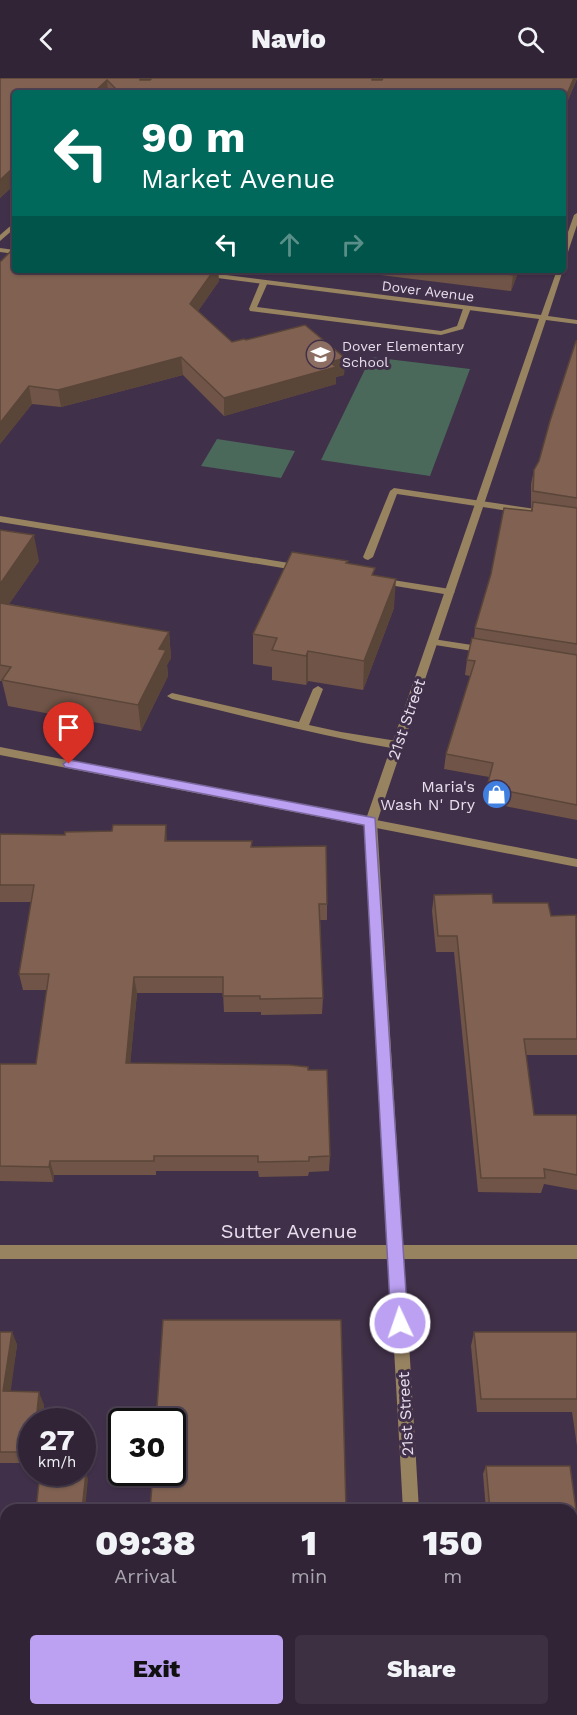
<!DOCTYPE html>
<style>
body{margin:0;font-family:"Work Sans",sans-serif;background:#3d3042;color:#f1f3f6;height:100vh;display:flex;flex-direction:column;font-size:22px;white-space:nowrap}
*{box-sizing:border-box;margin:0}
p{font-size:20px;color:#a8a4ad}
.icon{flex:none;width:33px;height:33px;fill:none;stroke:currentColor;stroke-width:2;stroke-linecap:round;stroke-linejoin:round}
.map{position:relative;flex:1;overflow:hidden}
.side{position:absolute;left:0px;top:1426px;width:578px;height:212px;display:flex;flex-direction:column;background:#312437;border-radius:18px 18px 0 0;box-shadow:0 2px 4px #0004,0 0 0 2px #4c4152}
.side>*{flex:none}
.guide{position:absolute;left:12px;top:12px;width:554px;height:183px;border-radius:6px;box-shadow:0 2px 4px #0004,0 0 0 2px #4c4152;background:#00695c;color:#fff;overflow:hidden}
.speed{position:absolute;left:18px;top:1330px;display:flex;gap:12px;font-size:30px;font-weight:700;text-align:center}
.speed>*{display:grid;place-content:center;width:78px;height:78px;border-radius:50%;background:#312437;box-shadow:0 2px 4px #0004,0 0 0 2px #4c4152;line-height:1}
.speed small{font-size:15px;font-weight:400}
.speed .limit{border:3px solid #111;border-radius:9px;background:#fff;color:#111}
.pin{position:absolute;display:grid;place-items:center;width:51px;height:51px;color:#fff;margin:-62px -26px;border-radius:50% 50% 50% 0;rotate:-45deg;box-shadow:0 0 6px #0007}
.pin .icon{rotate:45deg}
.me{position:absolute;width:66px;margin:-33px;rotate:357deg;stroke-linejoin:round;filter:drop-shadow(0 0 4px #0008)}
.turn{display:flex;align-items:center;gap:21px;height:126px;padding:0 30px;font-size:27px}
.turn .icon{width:78px;height:78px;stroke-width:2.5}
.turn b{display:block;font-size:42px;line-height:51px}
.lanes{display:flex;align-items:center;height:57px;padding:0 30px;background:#0003;justify-content:center;gap:30px;direction:ltr}
.lanes .off{opacity:.35}
.eta{display:flex;justify-content:space-evenly;align-items:center;height:102px;text-align:center}
.eta b{font-size:36px;font-weight:800;line-height:42px}
.primary-button{display:flex;gap:12px;margin-top:auto;padding:12px 30px}
.primary-button a{flex:1;height:69px;border-radius:6px;background:#bca0f2;color:#111;font-size:24px;font-weight:800;line-height:69px;text-align:center}
.primary-button a+a{background:#3d3042;color:#f1f3f6}
header{display:flex;justify-content:space-between;align-items:center;height:78px;padding:0 30px;background:#312437;font-size:27px;font-weight:800}
.map>svg:first-child{display:block}
.green{fill:#4b695a}
.lines{fill:none;stroke-linecap:round;stroke-linejoin:round}
.service{fill:#978360;fill-rule:evenodd}
.minor{fill:#978360;fill-rule:evenodd}
.tertiary{fill:#978360;fill-rule:evenodd}
.wall{fill:#6f5447}
.shaded-wall{fill:#5a4539}
.building{fill:#816252;stroke:#5a4539;stroke-width:1.5}
.route{fill:#bca0f2;stroke:#7a689d;stroke-width:1.5}
.labels{text-anchor:middle;stroke-width:6;stroke-linejoin:round;paint-order:stroke}
.far-street-label{font-size:14px;fill:#e8deed;stroke:#413049}
.far-poi-label{font-size:14px;fill:#e8deed;stroke:#413049;text-anchor:start}
.street-label{font-size:16px;fill:#e8deed;stroke:#413049}
.poi-label{font-size:16px;fill:#e8deed;stroke:#413049;text-anchor:end}
.near-street-label{font-size:20px;fill:#e8deed;stroke:#413049}
</style>
<header><svg class="icon" aria-label="back" viewBox="0 0 24 24"><path d="M15 5l-7 7 7 7"/></svg>Navio<svg class="icon" aria-label="search" viewBox="0 0 24 24"><circle cx="10" cy="10" r="6"/><path d="M15 15l6 6"/></svg></header>
<div class="map">
<svg width="577" height="1637" viewBox="0 0 577 1637">
<rect width="100%" height="100%" fill="#413049"/>
<!-- green -->
<path class="green" d="M371 279 470 291 430 398 321 382Z
M217 361 295 373 281 400 201 388Z"/>
<g class="lines">
<!-- service -->
<path class="service" d="M261 202 268 204 257 229 441 253 457 248 464 228 471 230 463 251 441 257 250 233 249 231Z
M394 410 542 432 546 435 542 438 397 416 373 479 368 482 365 481 363 479 390 413Z
M0 438 301 487 306 490 301 493 0 444Z
M380 500 450 511 455 514 450 517 377 505 375 503Z
M433 561 485 569 490 572 485 575 429 566V562Z
M318 608 323 611 309 647 341 654 397 663 402 667 401 670 397 671C321 658 248 639 172 621L167 618 172 615 299 644 313 611Z"/>
<!-- minor -->
<path class="minor" d="M577 135V147L565 183 562 185V171L574 137Z
M15 144V150L0 163V157Z
M0 170 15 172V176L0 174Z
M562 191 563 192 548 238 577 242V246L546 242 377 744 403 1167H577V1181H404L419 1432H403L389 1181H0V1167H388L365 744 539 241 202 198 198 196 202 194 541 237 557 192Z
M413 1632H431L432 1637H414Z"/>
<!-- tertiary -->
<path class="tertiary" d="M0 669 577 781V789L0 677Z"/>
</g>
<!-- wall -->
<path class="wall" d="M0 0H382L381 2 577 0V1L562 36V15H15V106L0 120Z
M15 192H226L224 195 218 194 219 203 198 233 232 264 246 262 345 280 344 297 336 299V306L224 338 183 297 61 329 32 326 0 366Z
M340 192H519L511 213Z
M577 263V742L484 724 489 699 444 691 446 676 470 598 465 597 467 582 474 560 475 550 491 496 531 433V406L534 392 539 383Z
M0 452 39 483 9 526 169 554 171 580 167 587 168 598 141 653 8 628 2 603H0Z
M348 483 347 485 374 498 394 530 363 612 308 603 306 607 272 602V589L253 586V556Z
M0 756 167 763 252 769 327 826V842H320L323 920 322 936 261 937V934H224L223 915H137L130 985 330 1078 329 1093 309 1094 308 1098 259 1099 258 1093H156V1097H54L53 1104 0 1103V986H36L47 912H23L19 896 31 824H0Z
M434 817 493 825 551 838 577 840V977H526L534 1037H577V1112L544 1106 541 1115 478 1114 454 874H436L432 833Z
M0 1254H12L17 1267 10 1313 44 1327 42 1344H32V1385H0Z
M474 1254H577V1368L572 1334H477L471 1268Z
M486 1388H570L577 1439V1633H498V1632H572V1432H486L483 1396Z"/>
<!-- shaded-wall -->
<path class="shaded-wall" d="M140 0H155L141 13Z
M372 0H382L371 14Z
M574 0H577L562 36V27Z
M107 2 108 15H93Z
M15 88V106L0 120V102Z
M214 192H218L219 203 191 243 190 226Z
M515 192H519L511 213 513 197Z
M181 279 183 297 61 329 58 312Z
M345 280 344 297 336 299V306L224 338V320L330 284Z
M29 308 32 326 0 366V345Z
M34 457 39 483 0 539V506Z
M396 501 394 530 363 612 364 583Z
M169 554 171 580 167 587 168 598 141 653 138 627 159 571Z
M308 573V603L306 607V578Z
M166 747 167 763H165Z
M134 899 137 915 129 1000 126 985Z
M50 1083 54 1097 53 1104 49 1089Z
M12 1254 17 1267 9 1326 3 1313Z
M39 1314 44 1327 42 1344H36Z
M86 1394 88 1401 85 1432H82Z"/>
<!-- building -->
<path class="building" d="M0 0H140V2H150L152 0H372V2H382L383 0H574L562 27V15H120L107 2 93 15H15V88L0 102Z
M15 169V192H214L190 226 232 264 244 261 246 262 305 247 345 280 330 284 336 289 224 320 181 279 58 312 29 308 0 345V184Z
M475 192H515L513 197Z
M576 263H577V420L533 413 534 392 539 383 550 343Z
M533 424 577 430V566L475 550 491 496 504 430 532 433Z
M0 452 34 457 0 506Z
M292 474 348 483 346 485 375 490 372 497 396 501 364 583 308 573 306 578 272 572 277 560 253 556Z
M0 525 169 554 159 571 166 572 138 627 2 602 11 589 0 587Z
M472 560 577 577V727L487 709 493 685 446 676 475 583 467 582Z
M113 747H166L165 763H252L251 769 326 768 327 826H319L323 920 260 921V918H223V899H134L126 985 289 987 308 989V992H327L330 1078 309 1079V1083L258 1084V1078H154V1083H50L49 1089 0 1088V986H36L49 896H19L34 807H0V756L65 757V754L112 753Z
M492 816 493 825H548L551 838 576 837 577 961H524L534 1037H577V1097L544 1091 545 1100H481L457 858H438L434 817Z
M163 1242H341L346 1432H150L153 1395H172V1344H156Z
M0 1254H12L3 1313 39 1314 36 1344H32V1374H0Z
M474 1254H577V1321H481Z
M486 1388H570L577 1439V1628H572V1432H490Z
M82 1394H86L82 1432H36L40 1395Z
M129 1632H344L345 1637H129Z"/>
<!-- route -->
<path class="route" d="M69 682 375 740 408 1245 406 1251 400 1253 393 1251 391 1245 364 747 65 689 63 686Z"/>
<!-- icons -->
<defs>
<symbol id="school-disc" viewBox="-11 -11 22 22"><circle r="9.5" fill="#8d6e63" stroke="#413049"/><path d="M0-5L7-2L0 1L-7-2ZM-4 1L0 2.5L4 1V4Q0 6-4 4Z" fill="#fff"/></symbol>
<symbol id="shop-disc" viewBox="-11 -11 22 22"><circle r="9.5" fill="#3f7fe0" stroke="#413049"/><path d="M-5-2.5h2.3a2.7 3.5 0 0 1 5.4 0H5L5.5 6h-11ZM-1.5-2.5h3a1.5 2.3 0 0 0-3 0Z" fill="#fff"/></symbol>
</defs>
<g fill-rule="evenodd">
<use href="#school-disc" x="304" y="260" width="33" height="33"/>
<use href="#shop-disc" x="480" y="700" width="33" height="33"/>
</g>
<g class="labels">
<!-- far-street labels -->
<g class="far-street-label">
<text transform="translate(428 213) rotate(7)" y="5">Dover Avenue</text>
</g>
<!-- far-poi labels -->
<g class="far-poi-label">
<text x="342" y="273">Dover Elementary<tspan x="342" dy="16">School</tspan></text>
</g>
<!-- street labels -->
<g class="street-label">
<text transform="translate(406 641) rotate(-71)" y="6">21st Street</text>
<text transform="translate(405 1336) rotate(-93)" y="6">21st Street</text>
</g>
<!-- poi labels -->
<g class="poi-label">
<text x="475" y="714">Maria's<tspan x="475" dy="18">Wash N' Dry</tspan></text>
</g>
<!-- near-street labels -->
<g class="near-street-label">
<text x="289" y="1160">Sutter Avenue</text>
</g>
</g>
</svg>
<div class="speed"><div>27<small>km/h</small></div><div class="limit">30</div></div>
<div class="pin" style="left:69px;top:686px;background:#d93025"><svg class="icon" aria-label="arrive" viewBox="0 0 24 24"><path d="M6 21V4h12l-3 4 3 4H6"/></svg></div>
<svg class="me" style="left:400px;top:1245px" viewBox="-20 -20 40 40"><circle r="17" fill="#bca0f2" stroke="#fff" stroke-width="3"/><path d="M0-11L8 9 0 5-8 9z" fill="#fff"/></svg>
<div class="guide">
<div class="turn"><svg class="icon" aria-label="left" viewBox="0 0 24 24"><path d="M17 20v-9H6M10 6l-5 5 5 5"/></svg><div><b>90 m</b>Market Avenue</div></div>
<div class="lanes"><svg class="icon" aria-label="left" viewBox="0 0 24 24"><path d="M17 20v-9H6M10 6l-5 5 5 5"/></svg><svg class="icon off" aria-label="ahead" viewBox="0 0 24 24"><path d="M12 20V5M6 11l6-6 6 6"/></svg><svg class="icon off" aria-label="right" viewBox="0 0 24 24"><path d="M7 20v-9h11M14 6l5 5-5 5"/></svg></div>
</div>
<section class="side">
<div class="eta">
<div><b>09:38</b><p>Arrival</p></div>
<div><b>1</b><p>min</p></div>
<div><b>150</b><p>m</p></div>
</div>
<div class="primary-button"><a>Exit</a><a>Share</a></div>
</section>
</div>
